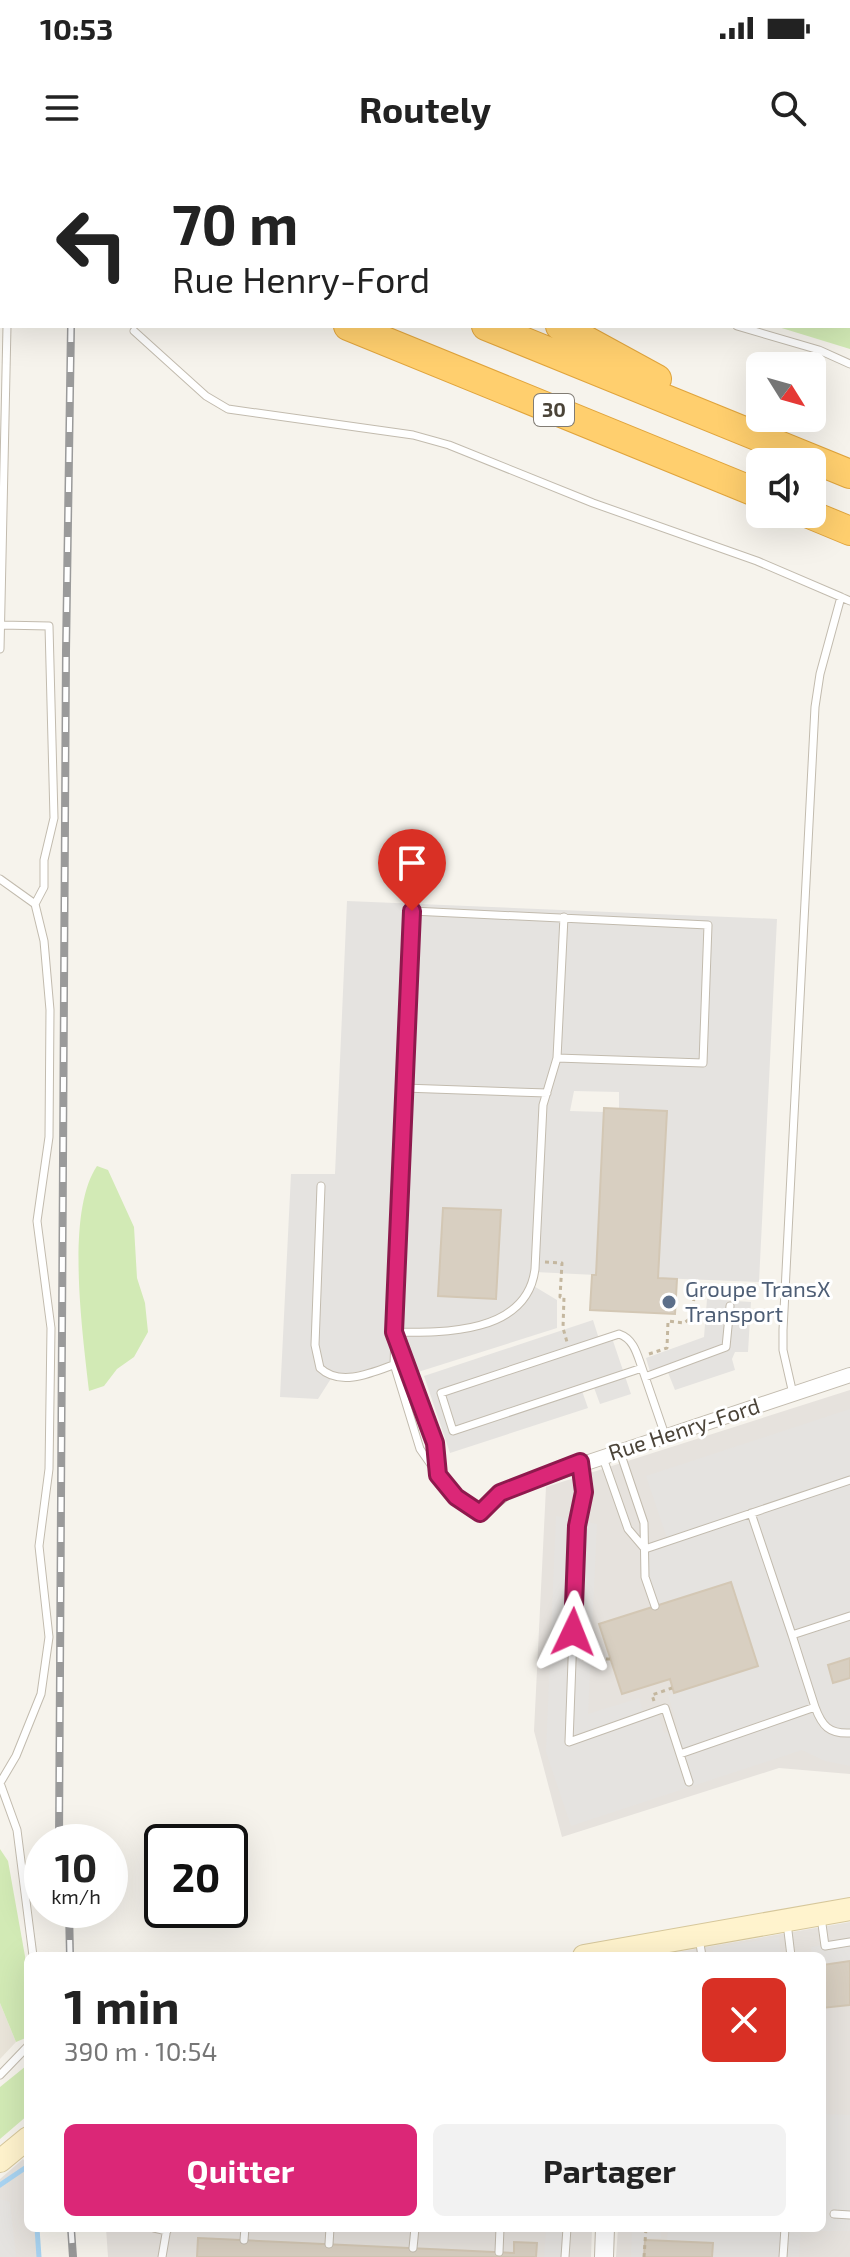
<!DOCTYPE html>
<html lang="fr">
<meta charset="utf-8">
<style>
body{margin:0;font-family:"Exo 2",sans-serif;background:#f2f2f2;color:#222;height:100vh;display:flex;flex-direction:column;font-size:30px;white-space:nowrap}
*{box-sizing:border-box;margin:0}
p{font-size:26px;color:#767676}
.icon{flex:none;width:44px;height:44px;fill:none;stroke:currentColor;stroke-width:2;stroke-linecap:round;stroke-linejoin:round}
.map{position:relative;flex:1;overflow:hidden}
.sheet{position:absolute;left:24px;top:1792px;width:802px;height:280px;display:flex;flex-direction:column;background:#fff;border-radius:12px;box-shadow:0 8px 32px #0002}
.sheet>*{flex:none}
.banner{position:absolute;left:0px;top:0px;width:850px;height:168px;box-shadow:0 8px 32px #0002;background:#fff;color:#222;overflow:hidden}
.needle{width:52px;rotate:127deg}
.tools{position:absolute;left:746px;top:192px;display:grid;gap:16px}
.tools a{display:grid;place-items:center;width:80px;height:80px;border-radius:12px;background:#fff;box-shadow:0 8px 32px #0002;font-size:40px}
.speed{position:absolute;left:24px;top:1664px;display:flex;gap:16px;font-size:40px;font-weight:700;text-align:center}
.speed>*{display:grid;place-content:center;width:104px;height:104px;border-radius:50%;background:#fff;box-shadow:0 8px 32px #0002;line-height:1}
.speed small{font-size:20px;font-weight:400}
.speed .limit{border:4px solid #111;border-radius:12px;background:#fff;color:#111}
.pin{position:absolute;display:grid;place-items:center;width:68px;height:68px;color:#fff;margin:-82px -34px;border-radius:50% 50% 50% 0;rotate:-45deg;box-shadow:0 0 8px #0007}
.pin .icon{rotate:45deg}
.me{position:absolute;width:88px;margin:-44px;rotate:2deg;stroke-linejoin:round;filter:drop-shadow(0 0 6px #0008)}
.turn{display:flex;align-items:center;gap:28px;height:168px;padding:0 40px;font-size:36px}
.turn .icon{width:104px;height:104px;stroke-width:2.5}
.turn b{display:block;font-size:56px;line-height:68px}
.round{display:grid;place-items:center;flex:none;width:84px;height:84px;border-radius:12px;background:#f2f2f2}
.overview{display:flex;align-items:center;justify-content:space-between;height:136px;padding:0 40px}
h1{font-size:48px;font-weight:700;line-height:60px}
.primary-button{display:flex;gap:16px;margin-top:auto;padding:16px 40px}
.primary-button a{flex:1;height:92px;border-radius:12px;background:#db2777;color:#fff;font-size:32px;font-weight:700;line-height:92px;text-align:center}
.primary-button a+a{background:#f2f2f2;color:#222}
.status{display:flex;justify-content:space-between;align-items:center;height:56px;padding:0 40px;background:#fff;direction:ltr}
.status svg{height:22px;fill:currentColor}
header{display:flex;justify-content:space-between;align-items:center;height:104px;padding:0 40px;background:#fff;font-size:36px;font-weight:700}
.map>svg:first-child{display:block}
.residential{fill:#eae5da}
.industrial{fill:#e6e2dd}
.green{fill:#d2eab5}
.parking{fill:#e5e3e0;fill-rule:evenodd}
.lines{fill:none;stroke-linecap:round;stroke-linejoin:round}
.stream{stroke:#a9d4f2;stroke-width:5}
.building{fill:#d8cfc1;stroke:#d3c7b4;stroke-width:2}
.service-casing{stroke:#c2bbae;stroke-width:9}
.minor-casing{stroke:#c2bbae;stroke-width:16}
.tertiary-casing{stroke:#c2bbae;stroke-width:20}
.secondary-casing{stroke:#d6c79b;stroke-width:24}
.motorway-casing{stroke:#e0a43c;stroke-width:30}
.path{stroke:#c4b79f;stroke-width:3;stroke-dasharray:4 4;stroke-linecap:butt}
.service{stroke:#fff;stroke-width:7}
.minor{stroke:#fff;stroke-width:14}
.tertiary{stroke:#fff;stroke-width:18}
.secondary{stroke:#fff3cd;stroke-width:22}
.motorway{stroke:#ffcf6e;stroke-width:28}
.rail-casing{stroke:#9a9a9a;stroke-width:8}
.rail{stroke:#fff;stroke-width:5;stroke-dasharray:15;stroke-linecap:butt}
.route-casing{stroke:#8e194d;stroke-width:20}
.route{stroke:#db2777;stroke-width:14}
.service-dot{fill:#5c6f8a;stroke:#fff;stroke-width:3}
.labels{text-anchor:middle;stroke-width:6;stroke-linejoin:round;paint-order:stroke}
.shield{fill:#fff;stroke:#817c74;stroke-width:2}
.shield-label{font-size:20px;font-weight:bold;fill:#4b4439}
.service-label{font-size:22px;fill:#4e5e75;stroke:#fff;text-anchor:start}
.street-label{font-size:22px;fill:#4b4439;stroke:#fff}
</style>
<div class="status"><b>10:53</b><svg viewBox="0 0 49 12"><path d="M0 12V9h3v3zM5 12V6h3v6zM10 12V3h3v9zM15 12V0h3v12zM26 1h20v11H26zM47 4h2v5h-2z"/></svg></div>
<header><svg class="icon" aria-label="menu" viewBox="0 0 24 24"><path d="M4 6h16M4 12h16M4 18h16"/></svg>Routely<svg class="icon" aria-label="search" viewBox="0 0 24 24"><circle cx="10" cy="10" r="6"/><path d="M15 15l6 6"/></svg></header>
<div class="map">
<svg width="850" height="2097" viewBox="0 0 850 2097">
<rect width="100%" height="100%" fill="#f6f3ec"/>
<!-- residential -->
<path class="residential" d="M0 1843 16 1882 0 1899Z"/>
<!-- industrial -->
<path class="industrial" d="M850 1230V1614L779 1608 562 1677 534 1571 546 1327Z
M850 1762V2097H616L618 2068H822V1796H654Z
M23 1999 28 2006V2068H36L38 2097H0V2019Z
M106 2068H592L591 2097H108Z"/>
<!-- green -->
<path class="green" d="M439 0H850V189L775 166H848V2Z
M97 1006 108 1010 134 1067 137 1118 145 1143 148 1172 134 1197 117 1209 104 1226 89 1231C83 1175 65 1053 97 1006Z
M0 1689 8 1701 28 1813V1877L16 1882 0 1843Z
M26 1906 28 1955 0 1979V1927Z"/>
<!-- parking -->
<path class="parking" d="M347 741 777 759 759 1122 658 1118 667 951 619 949V932L574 931 570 951 604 952 596 1115 535 1112 532 1125 557 1140V1168L418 1212 403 1172H395L394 1204 332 1217 318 1239 280 1237 291 1014H335ZM443 1048 501 1051 496 1139 438 1136Z
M707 1139 751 1142 748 1192H735L732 1199 735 1210 675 1230 667 1210 651 1215 646 1198 704 1177Z
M593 1160 599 1179 611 1175 631 1234 600 1244 593 1225 581 1228 588 1248 450 1293 424 1216Z
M850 1249V1498L828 1506 833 1523 850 1518V1606L825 1601 802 1590 571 1666 546 1592 556 1356 597 1364 588 1554 639 1538 644 1555 657 1550 664 1573 679 1569 668 1535 758 1506 731 1422 655 1446 645 1417V1389L668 1381 646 1316Z
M779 1777 781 1796H713L712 1788Z
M850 1782V1800L822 1804V1796H812L811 1787Z
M822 1954 850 1955V2071H815L822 2068V2036H826V2018H822Z
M0 2039 10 2042 16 2097H0Z
M546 2068H567L565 2097H544Z
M632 2068H661V2078H645L644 2097H631Z
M668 2068H801L799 2097H712L713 2084 667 2081Z"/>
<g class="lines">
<!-- stream -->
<path class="stream" d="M0 2025 28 2006
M37 2068 39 2097"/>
</g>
<!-- building -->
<path class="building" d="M604 948 667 951 658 1118 677 1119 675 1154 590 1150 592 1115H596Z
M443 1048 501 1050 496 1139 438 1136Z
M731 1422 758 1506 674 1533 670 1519 622 1534 599 1464Z
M850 1498V1518L833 1523 828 1505Z
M850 1801V1845L822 1848V1805Z
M198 2078 514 2093V2082L537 2083 536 2097H197Z
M645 2080 713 2083 712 2097H644Z"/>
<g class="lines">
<defs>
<path id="service" d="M405 0 409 2
M57 2V0
M737 166 819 190 850 204
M134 171 206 236 228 249 413 275 449 285 593 343 757 401 841 437
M1 465 49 466 54 658 44 700V727L35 744
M0 489 7 166
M0 719 35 744 44 781 50 850 49 977 37 1061 51 1168 49 1309 39 1386 49 1477 41 1534 16 1596 0 1623
M404 928 547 933
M321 1026 315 1185 320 1208C343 1230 381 1208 407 1200
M394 1172C443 1173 527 1174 535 1109L543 945 557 898
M396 1176 435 1283 438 1312
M642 1208 453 1271 441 1233 619 1174C634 1179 637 1194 642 1208L665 1275
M645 1217 726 1187 730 1146
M793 1234 783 1190V1170L815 547 820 514 841 437 850 441
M620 1292 644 1363 645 1417 655 1446
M603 1298 628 1369 645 1389
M581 1305 584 1332 577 1366 569 1582 665 1548 689 1622
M480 1353 448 1329 420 1289 394 1204 412 751 708 765 703 903 557 898 564 757
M751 1353 792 1475 850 1456
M645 1389 850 1320
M815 1547C822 1566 829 1574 850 1573
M680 1594 815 1547 792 1475
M0 1623 17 1670 33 1796
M821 1757 825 1786 850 1782
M787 1763 791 1796
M699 1778 702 1796
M0 1915 28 1886
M834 2054 850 2055
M154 2068 167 2071
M244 2080 245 2068
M329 2084 330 2068
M413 2088 415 2068
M499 2092 500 2068
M162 2097 167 2068
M565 2097 567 2068
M783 2097 785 2068"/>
<path id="minor" d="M480 1353 511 1328 850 1215"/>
<path id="tertiary" d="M604 2097 605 2068"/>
<path id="secondary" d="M584 1796 850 1749
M0 2001 28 1978"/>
<path id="motorway" d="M80 0 85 2
M226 0 230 2
M0 25 2 26
M0 46H2
M348 166 760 334
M486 166 850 314
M560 166 657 219
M809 354 850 371"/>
</defs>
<!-- service casing -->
<use href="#service" class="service-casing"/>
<!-- minor casing -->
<use href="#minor" class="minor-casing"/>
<!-- tertiary casing -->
<use href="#tertiary" class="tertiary-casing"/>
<!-- secondary casing -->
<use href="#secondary" class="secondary-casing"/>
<!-- motorway casing -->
<use href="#motorway" class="motorway-casing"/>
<!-- path -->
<path class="path" d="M110 2V0
M545 1102 562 1103 560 1137H564L563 1168 567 1182
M649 1194 667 1188 668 1161 684 1163 691 1158 694 1138 700 1131H729L732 1137
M582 1499H610
M654 1541 652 1535 672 1528
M644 2097 646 2068"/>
<!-- service -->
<use href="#service" class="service"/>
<!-- minor -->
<use href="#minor" class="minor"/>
<!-- tertiary -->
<use href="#tertiary" class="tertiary"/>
<!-- secondary -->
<use href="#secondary" class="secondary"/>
<!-- motorway -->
<use href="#motorway" class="motorway"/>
<defs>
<path id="rail" d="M78 2V0
M59 1682 66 491 71 166
M69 1750 70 1796
M71 2068 73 2097"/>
</defs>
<!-- rail casing -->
<use href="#rail" class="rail-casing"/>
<!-- rail -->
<use href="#rail" class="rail"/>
</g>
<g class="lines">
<defs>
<path id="route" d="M412 751 394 1172 435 1283 438 1315 456 1337 480 1353 500 1333 580 1302 584 1332 577 1366 573 1472"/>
</defs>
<!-- route casing -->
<use href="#route" class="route-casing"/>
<!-- route -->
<use href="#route" class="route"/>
</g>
<!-- markers -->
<circle class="service-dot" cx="669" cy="1142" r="8"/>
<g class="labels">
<!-- shield labels -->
<rect class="shield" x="534" y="234" width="40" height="32" rx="6"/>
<g class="shield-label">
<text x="554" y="257">30</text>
</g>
<!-- service labels -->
<g class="service-label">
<text x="685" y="1137">Groupe TransX<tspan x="685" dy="25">Transport</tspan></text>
</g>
<!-- street labels -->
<g class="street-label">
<text transform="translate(684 1269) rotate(-18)" y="8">Rue Henry-Ford</text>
</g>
</g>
</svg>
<div class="tools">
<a><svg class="needle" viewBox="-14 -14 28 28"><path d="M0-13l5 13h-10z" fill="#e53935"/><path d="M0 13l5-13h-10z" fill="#767676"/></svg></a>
<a><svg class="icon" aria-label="sound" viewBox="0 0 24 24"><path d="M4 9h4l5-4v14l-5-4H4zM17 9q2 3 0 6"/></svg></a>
</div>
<div class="speed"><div>10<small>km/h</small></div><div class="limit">20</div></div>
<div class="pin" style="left:412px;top:751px;background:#d93025"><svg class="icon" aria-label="arrive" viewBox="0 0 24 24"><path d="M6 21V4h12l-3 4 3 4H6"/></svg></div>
<svg class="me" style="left:573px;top:1472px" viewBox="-20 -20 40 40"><path d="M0-17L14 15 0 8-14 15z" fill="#db2777" stroke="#fff" stroke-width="4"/></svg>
<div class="banner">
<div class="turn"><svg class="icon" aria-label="left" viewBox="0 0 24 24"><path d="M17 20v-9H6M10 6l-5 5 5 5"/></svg><div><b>70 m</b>Rue Henry-Ford</div></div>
</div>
<section class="sheet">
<div class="overview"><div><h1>1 min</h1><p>390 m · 10:54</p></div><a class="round" style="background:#d93025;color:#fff"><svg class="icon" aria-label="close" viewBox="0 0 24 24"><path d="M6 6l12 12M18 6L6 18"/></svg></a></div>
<div class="primary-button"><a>Quitter</a><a>Partager</a></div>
</section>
</div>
